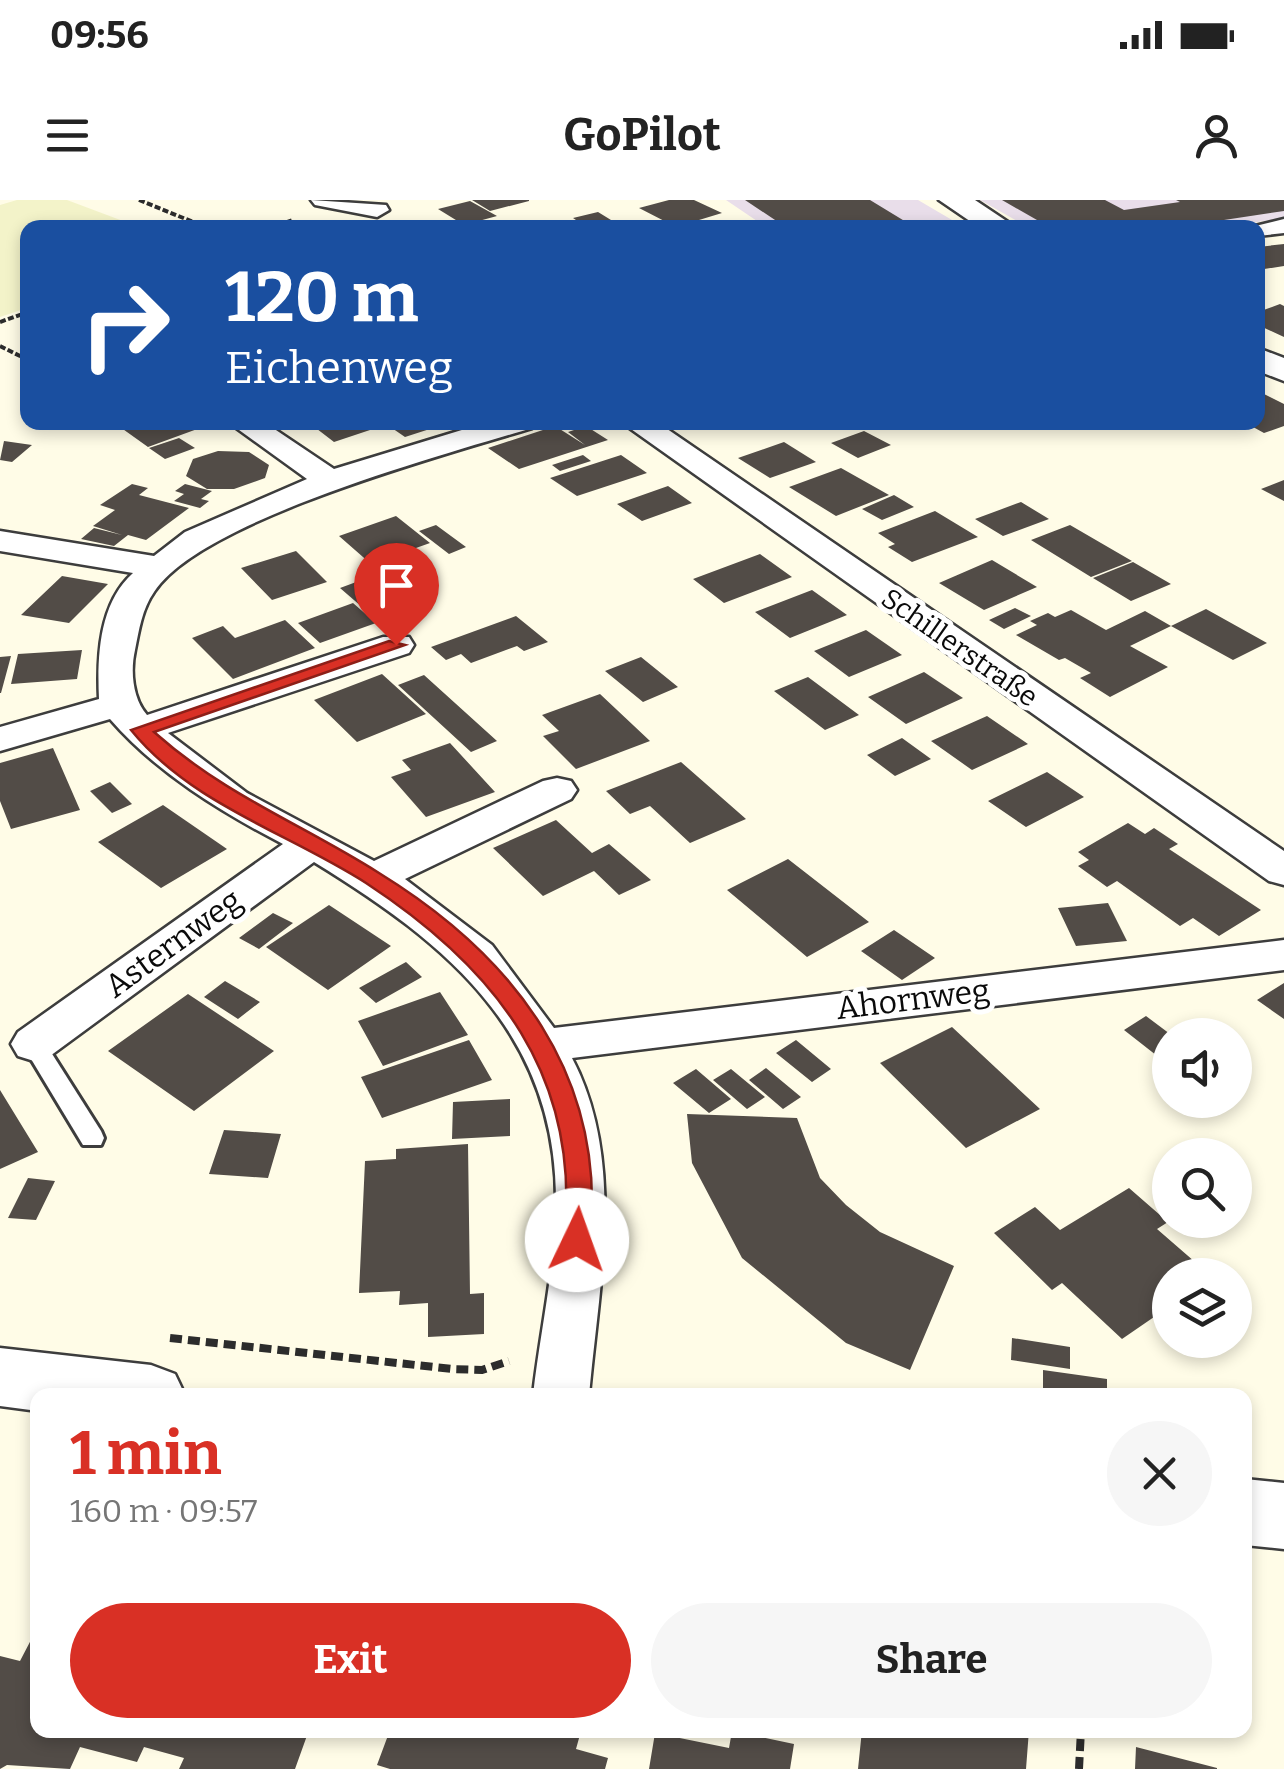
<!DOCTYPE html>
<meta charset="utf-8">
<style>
body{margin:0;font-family:Bitter,serif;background:#f6f6f6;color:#222;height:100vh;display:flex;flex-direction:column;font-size:38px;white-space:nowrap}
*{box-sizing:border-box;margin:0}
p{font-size:32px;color:#767676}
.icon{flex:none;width:55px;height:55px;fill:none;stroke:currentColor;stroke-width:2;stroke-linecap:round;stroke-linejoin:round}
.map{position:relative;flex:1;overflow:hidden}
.panel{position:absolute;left:30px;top:1188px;width:1222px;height:350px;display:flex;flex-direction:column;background:#fff;border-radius:20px;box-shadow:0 5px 15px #0003}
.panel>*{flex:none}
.banner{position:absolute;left:20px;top:20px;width:1245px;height:210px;border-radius:20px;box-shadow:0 5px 15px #0003;background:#1a4fa0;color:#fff;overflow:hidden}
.buttons{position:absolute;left:1152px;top:818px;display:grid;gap:20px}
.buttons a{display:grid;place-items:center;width:100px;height:100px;border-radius:50%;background:#fff;box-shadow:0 5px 15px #0003;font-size:50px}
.pin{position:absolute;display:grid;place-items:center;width:85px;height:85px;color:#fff;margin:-102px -42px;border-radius:50% 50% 50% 0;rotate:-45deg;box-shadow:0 0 10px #0007}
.pin .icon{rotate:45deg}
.me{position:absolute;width:110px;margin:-55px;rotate:3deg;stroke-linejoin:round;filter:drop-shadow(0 0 8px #0008)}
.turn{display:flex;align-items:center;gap:35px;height:210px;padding:0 40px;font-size:45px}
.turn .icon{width:130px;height:130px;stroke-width:2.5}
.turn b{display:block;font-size:70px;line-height:85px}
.round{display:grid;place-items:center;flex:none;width:105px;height:105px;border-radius:52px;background:#f6f6f6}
.head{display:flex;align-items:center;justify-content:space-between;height:170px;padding:0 40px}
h1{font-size:60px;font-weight:700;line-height:75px;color:#d93025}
.cta{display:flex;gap:20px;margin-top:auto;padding:20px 40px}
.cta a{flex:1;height:115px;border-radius:60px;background:#d93025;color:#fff;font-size:40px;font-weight:700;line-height:115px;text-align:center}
.cta a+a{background:#f6f6f6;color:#222}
.status{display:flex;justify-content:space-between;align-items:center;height:70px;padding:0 50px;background:#fff;direction:ltr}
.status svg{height:28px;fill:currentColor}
header{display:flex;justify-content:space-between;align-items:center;height:130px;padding:0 40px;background:#fff;font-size:45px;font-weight:700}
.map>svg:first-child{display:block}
.industrial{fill:#e9deea}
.farmland{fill:#f3f3c9}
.building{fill:#524c47}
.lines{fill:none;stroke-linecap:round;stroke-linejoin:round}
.service-casing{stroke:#3d3d3d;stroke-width:6}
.minor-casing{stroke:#3d3d3d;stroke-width:5}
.tertiary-casing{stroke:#3d3d3d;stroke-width:5}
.path-far1{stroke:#2c2c2c;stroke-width:4;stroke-dasharray:6 2.5;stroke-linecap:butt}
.path{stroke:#2c2c2c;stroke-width:8;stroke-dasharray:12 6;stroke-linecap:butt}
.service{fill:#fff;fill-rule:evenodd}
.minor{fill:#fff;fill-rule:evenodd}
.tertiary{fill:#fff;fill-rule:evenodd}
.route{fill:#d93025;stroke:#8d1f18;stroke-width:2.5}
.labels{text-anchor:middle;stroke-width:10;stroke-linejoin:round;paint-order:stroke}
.far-street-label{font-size:28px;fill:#0a0a0a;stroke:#fff}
.street-label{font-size:32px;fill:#0a0a0a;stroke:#fff}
</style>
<div class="status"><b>09:56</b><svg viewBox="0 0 49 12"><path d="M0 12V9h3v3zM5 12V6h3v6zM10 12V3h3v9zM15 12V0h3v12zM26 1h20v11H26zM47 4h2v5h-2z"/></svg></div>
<header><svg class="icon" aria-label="menu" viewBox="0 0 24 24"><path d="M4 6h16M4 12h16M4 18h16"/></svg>GoPilot<svg class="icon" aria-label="person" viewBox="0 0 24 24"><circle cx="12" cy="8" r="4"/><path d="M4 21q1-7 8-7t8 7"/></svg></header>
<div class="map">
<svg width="1284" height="1569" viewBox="0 0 1284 1569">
<rect width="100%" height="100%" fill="#fffce7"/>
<!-- industrial -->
<path class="industrial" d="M726 0H918L964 27H766Z
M980 0H1284V18L1219 28 1028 27Z"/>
<!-- farmland -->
<path class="farmland" d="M17 0H67L139 27 28 28 27 108 0 117V5Z"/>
<!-- building -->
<path class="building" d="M472 0H529V1L490 11Z
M669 0H694L722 13 676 27 639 8Z
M745 0H870L916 28H787Z
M1002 0H1105L1124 10 1180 2 1176 0H1284V11L1171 28H1141L1128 21 1100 28H1051Z
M470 1 497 16 464 25 438 9Z
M598 12 624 28H588L573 18Z
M1284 44V66L1258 70V47Z
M1280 104 1284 106V137L1258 125 1265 123 1258 119V112Z
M1258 191 1284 204V226L1264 233 1244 222H1258Z
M134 222H191L200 228 148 247 120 227Z
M308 222H391V223L334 242Z
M401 222H429L436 227 405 237 389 226Z
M555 226 585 245 568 232 586 226 608 240 519 269 488 248Z
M864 231 891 245 858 258 831 243Z
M179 238 195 248 165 259 149 248Z
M4 241 32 245 12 262 0 260Z
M784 242 816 262 770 278 738 258Z
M218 251 249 252 269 265 265 278 234 289H207L186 276 193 259Z
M583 255 591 261 560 271 552 265Z
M621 255 647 273 577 296 550 278Z
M841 268 889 295 836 316 789 287Z
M1284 280V301L1261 289Z
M132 284 148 288 139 295 189 308 146 340 128 335 114 346 81 339 94 328 122 335 93 326 115 310 100 305Z
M185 284 212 291 201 299 209 301 200 308 174 301 184 294 175 291Z
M668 286 692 303 642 321 617 304Z
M894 295 914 307 882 320 862 309Z
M1021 302 1049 319 1003 336 975 319Z
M935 311 978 337 912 362 888 347 895 344 878 333Z
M396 316 430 343 371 364 339 336Z
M436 325 466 347 449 354 419 331Z
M1070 325 1132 361 1091 377 1031 340Z
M296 351 327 382 272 400 241 368Z
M760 354 792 377 724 403 693 379Z
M992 360 1037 387 984 410 939 383Z
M1133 362 1171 384 1131 401 1093 378Z
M62 376 108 384 69 423 21 415Z
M367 378 397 403 369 413 340 388Z
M812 390 847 415 790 438 755 412Z
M353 403 376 423 320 443 298 423Z
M1015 408 1031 416 1004 429 989 420Z
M1206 409 1267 443 1233 460 1171 426Z
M1071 410 1106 430 1145 411 1171 426 1130 446 1168 467 1110 497 1080 478 1091 473 1065 458 1059 460 1016 435 1037 425 1030 421 1048 413 1055 417Z
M516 416 548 442 524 451 517 446 471 463 461 454 446 460 431 447Z
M285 420 315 448 233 479 192 438 223 426 235 438Z
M866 430 902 455 849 477 814 451Z
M82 450 77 479 11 484 18 454Z
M11 456 1 493H0V457Z
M641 457 678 487 643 502 605 471Z
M924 472 963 498 906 524 868 497Z
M382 474 426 514 357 542 314 500Z
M424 475 497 541 471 552 398 485Z
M808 477 859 515 825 530 774 491Z
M600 494 650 541 576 569 543 536 559 531 542 515Z
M987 516 1028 544 972 570 931 541Z
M902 538 931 559 895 576 867 555Z
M450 543 495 592 426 617 391 577 411 570 402 560Z
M53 548 80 610 11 629 0 601V563Z
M681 562 746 619 690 643 650 606 630 614 606 591Z
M1047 572 1084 597 1026 627 988 601Z
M110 582 132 604 112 613 90 591Z
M163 605 227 649 161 688 98 642Z
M556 620 592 653 609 644 651 680 619 695 594 671 543 696 493 648Z
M1128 623 1145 634 1154 628 1178 644 1169 649 1261 710 1219 736 1193 718 1180 726 1117 681 1107 687 1078 666 1089 660 1078 652Z
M788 659 869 722 807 757 727 690Z
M1108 703 1127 741 1076 746 1058 708Z
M329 705 391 746 328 790 266 747Z
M273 713 293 723 259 749 239 738Z
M894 730 935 758 902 780 861 751Z
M406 762 422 777 376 803 359 788Z
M225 781 260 802 238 819 204 797Z
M1284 783V819L1257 800Z
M440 792 468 835 383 866 358 821Z
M188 794 274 851 194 911 108 851Z
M1146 816 1170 834V866L1124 830Z
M952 827 1040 909 966 948 880 863Z
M469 840 492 880 382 918 361 877Z
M796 840 831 869 812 882 776 853Z
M766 868 801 897 783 909 749 880Z
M696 869 731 899 709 913 673 883Z
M731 869 765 897 747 909 713 880Z
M0 890 38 952 0 969Z
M510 899V936L452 939 453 902Z
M687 914 797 918 820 978 846 1005 880 1032 954 1066 910 1170 846 1143 742 1058 692 963Z
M224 930 281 934 268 978 209 974Z
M468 944 470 1094 484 1093V1134L428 1137V1103L399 1105 400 1091 359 1093 365 961 396 959V949Z
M28 978 55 981 36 1020 8 1018Z
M1129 988 1168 1022 1157 1029 1210 1075H1170V1106L1122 1139 1062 1083 1052 1090 994 1033 1035 1007 1060 1030Z
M1012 1138 1070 1147V1169L1011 1160Z
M1043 1170 1107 1179V1195H1043Z
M32 1438 38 1440V1530H309L295 1569H179L184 1558 144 1547 137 1562 80 1547 70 1569 7 1565 0 1569V1456L20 1461Z
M390 1530H458L480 1536 482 1530H576L581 1531 576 1549 608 1558 605 1569H390L377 1565Z
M862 1530H1029L1026 1569H858Z
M732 1531 794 1544 790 1569H649L655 1533 729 1548Z
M1136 1547 1217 1568V1569H1135Z"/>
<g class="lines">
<defs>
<path id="service" d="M34 836 42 838 101 931 104 938 101 945H83L22 844 26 838Z"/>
<path id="minor" d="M311 0 386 5 389 10 377 17 315 5Z
M1284 19V33L1258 36V28H1247Z
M228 222H264L334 269 488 222H536L532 228C447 254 200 320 154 392 142 409 139 430 135 450 130 472 133 499 147 515L383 437H409L414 445 409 453 168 533 247 593 374 661 543 581 557 578 571 581 577 590 571 599 405 679 492 745 554 828 1284 740V770L572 858C626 961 599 1084 589 1195H533C540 1133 555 1068 556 1005 558 834 448 744 314 662L50 856 34 861 18 856 11 844 18 832 283 644C221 612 157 573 110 519L0 551V527L99 499C97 457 99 403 133 373L0 351V331L154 356 185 332 307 279Z
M621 222H657L1284 651V685L1269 681Z"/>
<path id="tertiary" d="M939 0H975L1017 28H980Z
M1258 148 1284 158V181L1258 171Z
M0 1148 151 1165 175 1174 185 1195H38V1211L0 1206Z
M1245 1279 1284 1283V1349L1245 1345Z"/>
</defs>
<!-- service casing -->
<use href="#service" class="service-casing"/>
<!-- minor casing -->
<use href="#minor" class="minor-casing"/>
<!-- tertiary casing -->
<use href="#tertiary" class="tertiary-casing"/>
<!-- path-far1 -->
<path class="path-far1" d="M139 0 208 28
M270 28 293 20
M0 122 28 112
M0 146 28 160"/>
<!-- path -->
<path class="path" d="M170 1138 452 1169 482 1170 509 1161
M1079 1569 1081 1530"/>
<!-- service -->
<use href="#service" class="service"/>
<!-- minor -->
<use href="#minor" class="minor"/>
<!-- tertiary -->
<use href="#tertiary" class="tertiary"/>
</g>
<!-- route -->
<path class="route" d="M389 441 405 445 154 532C226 596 300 623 379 673 514 756 607 876 590 1040L577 1051 564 1040C582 877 497 769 366 683 288 633 191 604 131 530Z"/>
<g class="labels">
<!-- far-street labels -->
<g class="far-street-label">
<text transform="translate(960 447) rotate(35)" y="10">Schillerstraße</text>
</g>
<!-- street labels -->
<g class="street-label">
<text transform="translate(173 743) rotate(-36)" y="11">Asternweg</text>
<text transform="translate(913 799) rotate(-7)" y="11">Ahornweg</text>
</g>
</g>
</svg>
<div class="buttons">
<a><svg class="icon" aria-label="sound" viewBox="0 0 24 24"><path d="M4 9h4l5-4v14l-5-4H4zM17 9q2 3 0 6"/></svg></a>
<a><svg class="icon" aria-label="search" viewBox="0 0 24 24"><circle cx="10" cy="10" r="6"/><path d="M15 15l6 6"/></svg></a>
<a><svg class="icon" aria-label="layers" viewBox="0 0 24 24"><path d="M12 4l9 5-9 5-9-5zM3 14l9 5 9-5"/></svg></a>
</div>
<div class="pin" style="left:396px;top:445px;background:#d93025"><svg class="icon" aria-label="arrive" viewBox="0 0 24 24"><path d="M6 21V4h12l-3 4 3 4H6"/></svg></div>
<svg class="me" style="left:577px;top:1040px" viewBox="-20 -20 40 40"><circle r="19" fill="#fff"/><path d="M0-13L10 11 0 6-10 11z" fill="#d93025"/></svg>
<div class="banner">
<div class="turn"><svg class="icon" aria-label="right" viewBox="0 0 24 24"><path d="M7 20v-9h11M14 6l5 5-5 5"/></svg><div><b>120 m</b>Eichenweg</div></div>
</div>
<section class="panel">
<div class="head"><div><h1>1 min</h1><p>160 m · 09:57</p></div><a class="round"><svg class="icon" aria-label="close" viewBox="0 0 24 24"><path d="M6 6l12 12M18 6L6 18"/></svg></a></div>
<div class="cta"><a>Exit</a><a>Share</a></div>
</section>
</div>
